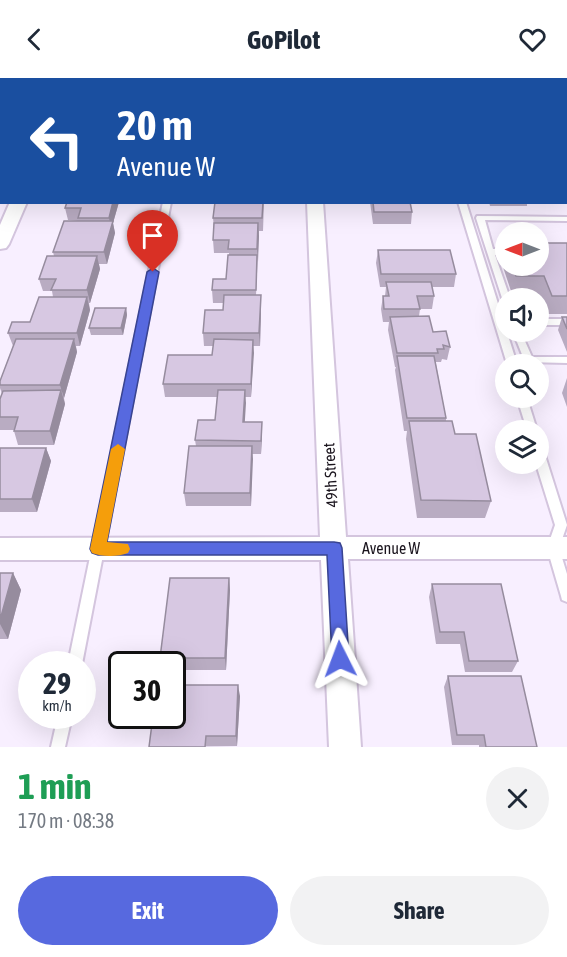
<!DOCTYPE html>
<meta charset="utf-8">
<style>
body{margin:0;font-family:"Asap Condensed",sans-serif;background:#f2f2f3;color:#1f2937;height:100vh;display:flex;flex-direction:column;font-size:22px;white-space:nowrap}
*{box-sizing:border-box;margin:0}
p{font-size:20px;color:#747a83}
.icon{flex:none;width:33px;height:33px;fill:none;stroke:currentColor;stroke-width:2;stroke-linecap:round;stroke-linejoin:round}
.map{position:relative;height:669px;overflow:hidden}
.drawer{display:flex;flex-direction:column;background:#fff;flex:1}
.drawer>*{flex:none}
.banner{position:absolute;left:0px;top:0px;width:567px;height:126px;box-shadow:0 6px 24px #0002;background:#1a4fa0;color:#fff;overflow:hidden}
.needle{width:39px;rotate:270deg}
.tools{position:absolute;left:495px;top:144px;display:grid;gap:12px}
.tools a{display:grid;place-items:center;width:54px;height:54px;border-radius:50%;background:#fff;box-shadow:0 6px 24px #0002;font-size:30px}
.speed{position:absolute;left:18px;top:573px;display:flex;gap:12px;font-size:30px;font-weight:700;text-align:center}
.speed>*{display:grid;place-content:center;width:78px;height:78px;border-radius:50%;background:#fff;box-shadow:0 6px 24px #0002;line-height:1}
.speed small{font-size:15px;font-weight:400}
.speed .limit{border:3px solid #111;border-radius:9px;background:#fff;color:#111}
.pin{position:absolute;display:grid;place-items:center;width:51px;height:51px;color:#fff;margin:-62px -26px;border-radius:50% 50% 50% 0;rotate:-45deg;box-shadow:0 0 6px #0007}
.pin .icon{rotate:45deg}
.me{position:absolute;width:66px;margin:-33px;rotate:357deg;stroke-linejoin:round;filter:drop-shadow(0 0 4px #0008)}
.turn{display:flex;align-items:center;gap:21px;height:126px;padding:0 18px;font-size:27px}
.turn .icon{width:78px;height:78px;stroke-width:2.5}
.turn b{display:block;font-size:42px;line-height:51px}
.round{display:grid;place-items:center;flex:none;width:63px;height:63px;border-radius:32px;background:#f2f2f3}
.head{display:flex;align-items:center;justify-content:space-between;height:102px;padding:0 18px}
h1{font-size:36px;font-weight:700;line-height:45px;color:#1e9e55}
.action{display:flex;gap:12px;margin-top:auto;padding:12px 18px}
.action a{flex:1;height:69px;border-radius:36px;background:#5769df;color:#fff;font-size:24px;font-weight:700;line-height:69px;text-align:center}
.action a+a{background:#f2f2f3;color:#1f2937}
header{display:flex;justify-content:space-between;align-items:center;height:78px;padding:0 18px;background:#fff;font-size:27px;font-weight:700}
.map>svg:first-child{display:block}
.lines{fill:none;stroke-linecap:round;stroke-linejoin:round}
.lane-casing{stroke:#d4c5de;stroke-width:4}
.street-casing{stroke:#d4c5de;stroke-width:4}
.lane{fill:#fff;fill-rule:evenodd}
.street{fill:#fff;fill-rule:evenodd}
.wall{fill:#b9acc2}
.shaded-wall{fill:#968c9e}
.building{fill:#d7c8e2;stroke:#968c9e;stroke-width:1.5}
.route{fill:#5769df;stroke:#394491;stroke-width:1.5}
.slow{fill:#f59e0b}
.labels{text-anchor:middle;stroke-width:4.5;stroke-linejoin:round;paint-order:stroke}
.street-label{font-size:16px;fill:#1a141d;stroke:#fff}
</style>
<header><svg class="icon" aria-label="back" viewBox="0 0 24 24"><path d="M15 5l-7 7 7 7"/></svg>GoPilot<svg class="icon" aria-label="heart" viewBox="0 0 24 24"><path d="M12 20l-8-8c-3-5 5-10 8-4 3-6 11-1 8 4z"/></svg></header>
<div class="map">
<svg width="567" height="669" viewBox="0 0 567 669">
<rect width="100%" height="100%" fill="#f8efff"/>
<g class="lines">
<defs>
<path id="lane" d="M189 0H195L188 2Z
M421 0H427V2H421Z
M566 105H567V109H566Z
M163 124H171L82 586H68Z
M458 124H466L517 286H507Z
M477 138 567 139V143L485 142 493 171H506V177H495L510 220H506V223L502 220 476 140Z
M538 241H567V247H538Z
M513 254H521L532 279H567V285L525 284Z
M517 320H527L537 352H527Z
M538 370 544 374 567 447 559 470 567 496V524L562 522 561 518 547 470 555 447 536 386H538Z
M58 638H72L65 669H51Z"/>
<path id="street" d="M68 0H82L68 2Z
M301 0H315V2H302Z
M0 31H2V39H0Z
M10 124H27L9 166 6 170 0 171V147Z
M307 124H323L346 459H567V481H348L361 669H329L321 482H0V460L320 459Z"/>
</defs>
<!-- lane casing -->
<use href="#lane" class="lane-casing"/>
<!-- street casing -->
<use href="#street" class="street-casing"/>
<!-- lane -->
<use href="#lane" class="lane"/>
<!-- street -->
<use href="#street" class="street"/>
</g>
<!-- wall -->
<path class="wall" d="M0 0H35L34 2H2V22H0Z
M67 124H119L113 145 115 155 107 186H99L100 191 90 225H89L90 232 80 268H76L77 274 64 320 65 326 54 367H18L14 353V352H0V321L2 316 0 310V303L13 268 8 255 30 244 53 219 52 213H43L39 201 54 178 53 174 78 143 68 142 65 130Z
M215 124H264L263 153H259L256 217 261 230 260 268H253L251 319H245L244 344H262L261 376H252L251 428H186L184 415 196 368 195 362 215 342 217 319H165L163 306 212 277 213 268H204L203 255 223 232 224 225H213L212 212 226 201 229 177V175H214L213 162 214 150 213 140Z
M370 124H410L412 134 411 146H373Z
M489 124H527V128H490Z
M505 165 506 188H538L567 165V236H547L539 216H512L501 183Z
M378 172 456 196 454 209H432L434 218 432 231H420L419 238 433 254 450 269 447 282 442 281 441 284H436V286L446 340V343L455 356 491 423 485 440H417L406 361 407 353H404L395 292 396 289H395L388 252 389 244H383L381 231 383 218H385L386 209H380L376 185Z
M126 230 127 237 123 257H91L89 250Z
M562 239H567V274L558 252Z
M567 300V329L562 315Z
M0 370H46L51 383 37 434H0Z
M0 495H13L21 512 8 561H0Z
M229 500 230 512 226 592H172V586H162L160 580Z
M432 506 518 583 512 594H465L460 566H436L429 519Z
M448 598 537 669H479V667H452L444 609Z
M240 618 237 668 149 669Z"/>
<!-- shaded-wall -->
<path class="shaded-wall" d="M113 124H119L113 145 115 155 107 186 104 174 111 150 109 140Z
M258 145 259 158 258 184 257 171Z
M97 178 100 191 90 225 87 212Z
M261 217V230L260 268 259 255Z
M87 219 90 232 80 268 77 255Z
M126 230 127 237 123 257 121 250Z
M74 261 77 274 64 320 60 307Z
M253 262 254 275 251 319V306Z
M61 312 65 326 54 367 50 353Z
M245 312 246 325 244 357 243 344Z
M262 344V357L261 376V363Z
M252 368 253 381 251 428 250 415Z
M46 370 51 383 37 434 32 421Z
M13 495 21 512 8 561 0 546V542Z
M229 500 230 512 226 592 225 580Z
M238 607 240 618 237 668 236 658Z"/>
<!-- building -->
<path class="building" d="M0 0H19V2H2V11H0Z
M109 0H142L141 2H108Z
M224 0H263V2H224Z
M340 0H389V2H340Z
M451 0H512L513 2H451Z
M67 124H113L109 140H78L81 130H65Z
M215 124H263L262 140H213Z
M373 124H410L412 134H374Z
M64 143H113L104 174H53Z
M214 145H258L257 171H228L229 162H213Z
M538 165H567V218H552L544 198H516L513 188H538Z
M378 172H450L456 196H381Z
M228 177H257L256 212H212L213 201H226Z
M47 178H97L87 212H51L56 201H39Z
M386 204H431L434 218H417L420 231H384L383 218H389Z
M224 217H261L259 255H203L205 232H223Z
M39 219H87L77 255H8L12 244H30Z
M95 230H126L121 250H89Z
M429 238 433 254 446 253 450 269 443 267 444 271H437L438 275H397L390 239Z
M562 239H567V251Z
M16 261H74L60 307H0V303Z
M214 261 253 262 251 306H163L168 277H212Z
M397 278H434L446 340H407Z
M61 312 50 353H14L18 339H0V321L3 313Z
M218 312H245L243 344H262L261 363 195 362 198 342H215Z
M409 343H452L455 356H476L491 423 421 422Z
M189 368H252L250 415H184Z
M0 370H46L32 421H0Z
M0 495H13L0 542Z
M170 500H229L225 580H160Z
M432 506H501L518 583H469L464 554H440Z
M448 598H521L537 669H486L484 657H457Z
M172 607H238L236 658H206L205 669H149L153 638H172Z"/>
<!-- route -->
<path class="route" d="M153 190 159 194 107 464H334L340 465 342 470 349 581 347 587 340 589 334 587 332 581 327 477H98L92 475 90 471 147 194Z"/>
<!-- slow -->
<path class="slow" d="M118 366 125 371 107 464 128 466 130 471 128 475C118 479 102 479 92 475L90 471 111 371Z"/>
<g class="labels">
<!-- street labels -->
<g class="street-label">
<text transform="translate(330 397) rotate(-93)" y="6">49th Street</text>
<text x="391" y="476">Avenue W</text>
</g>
</g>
</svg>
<div class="tools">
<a><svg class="needle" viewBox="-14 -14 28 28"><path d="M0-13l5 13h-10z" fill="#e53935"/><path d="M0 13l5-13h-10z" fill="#747a83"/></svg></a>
<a><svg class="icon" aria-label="sound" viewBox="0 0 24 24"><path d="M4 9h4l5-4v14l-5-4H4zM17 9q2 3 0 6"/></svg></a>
<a><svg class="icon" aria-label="search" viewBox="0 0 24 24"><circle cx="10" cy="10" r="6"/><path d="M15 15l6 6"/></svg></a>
<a><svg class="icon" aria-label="layers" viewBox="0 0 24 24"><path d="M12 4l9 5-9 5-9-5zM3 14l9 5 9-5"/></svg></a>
</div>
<div class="speed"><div>29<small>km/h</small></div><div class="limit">30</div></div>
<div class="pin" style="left:153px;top:194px;background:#d93025"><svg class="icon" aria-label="arrive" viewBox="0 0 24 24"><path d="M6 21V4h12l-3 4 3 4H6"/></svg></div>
<svg class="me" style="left:340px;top:581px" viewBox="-20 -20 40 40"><path d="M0-17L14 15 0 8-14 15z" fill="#5769df" stroke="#fff" stroke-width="4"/></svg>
<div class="banner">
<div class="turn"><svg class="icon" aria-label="left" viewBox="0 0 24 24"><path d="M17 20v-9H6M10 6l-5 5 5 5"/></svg><div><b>20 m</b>Avenue W</div></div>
</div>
</div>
<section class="drawer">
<div class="head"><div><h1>1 min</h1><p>170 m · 08:38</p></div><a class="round"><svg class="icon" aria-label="close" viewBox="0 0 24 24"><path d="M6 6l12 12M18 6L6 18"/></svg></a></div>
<div class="action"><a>Exit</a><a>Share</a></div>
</section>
